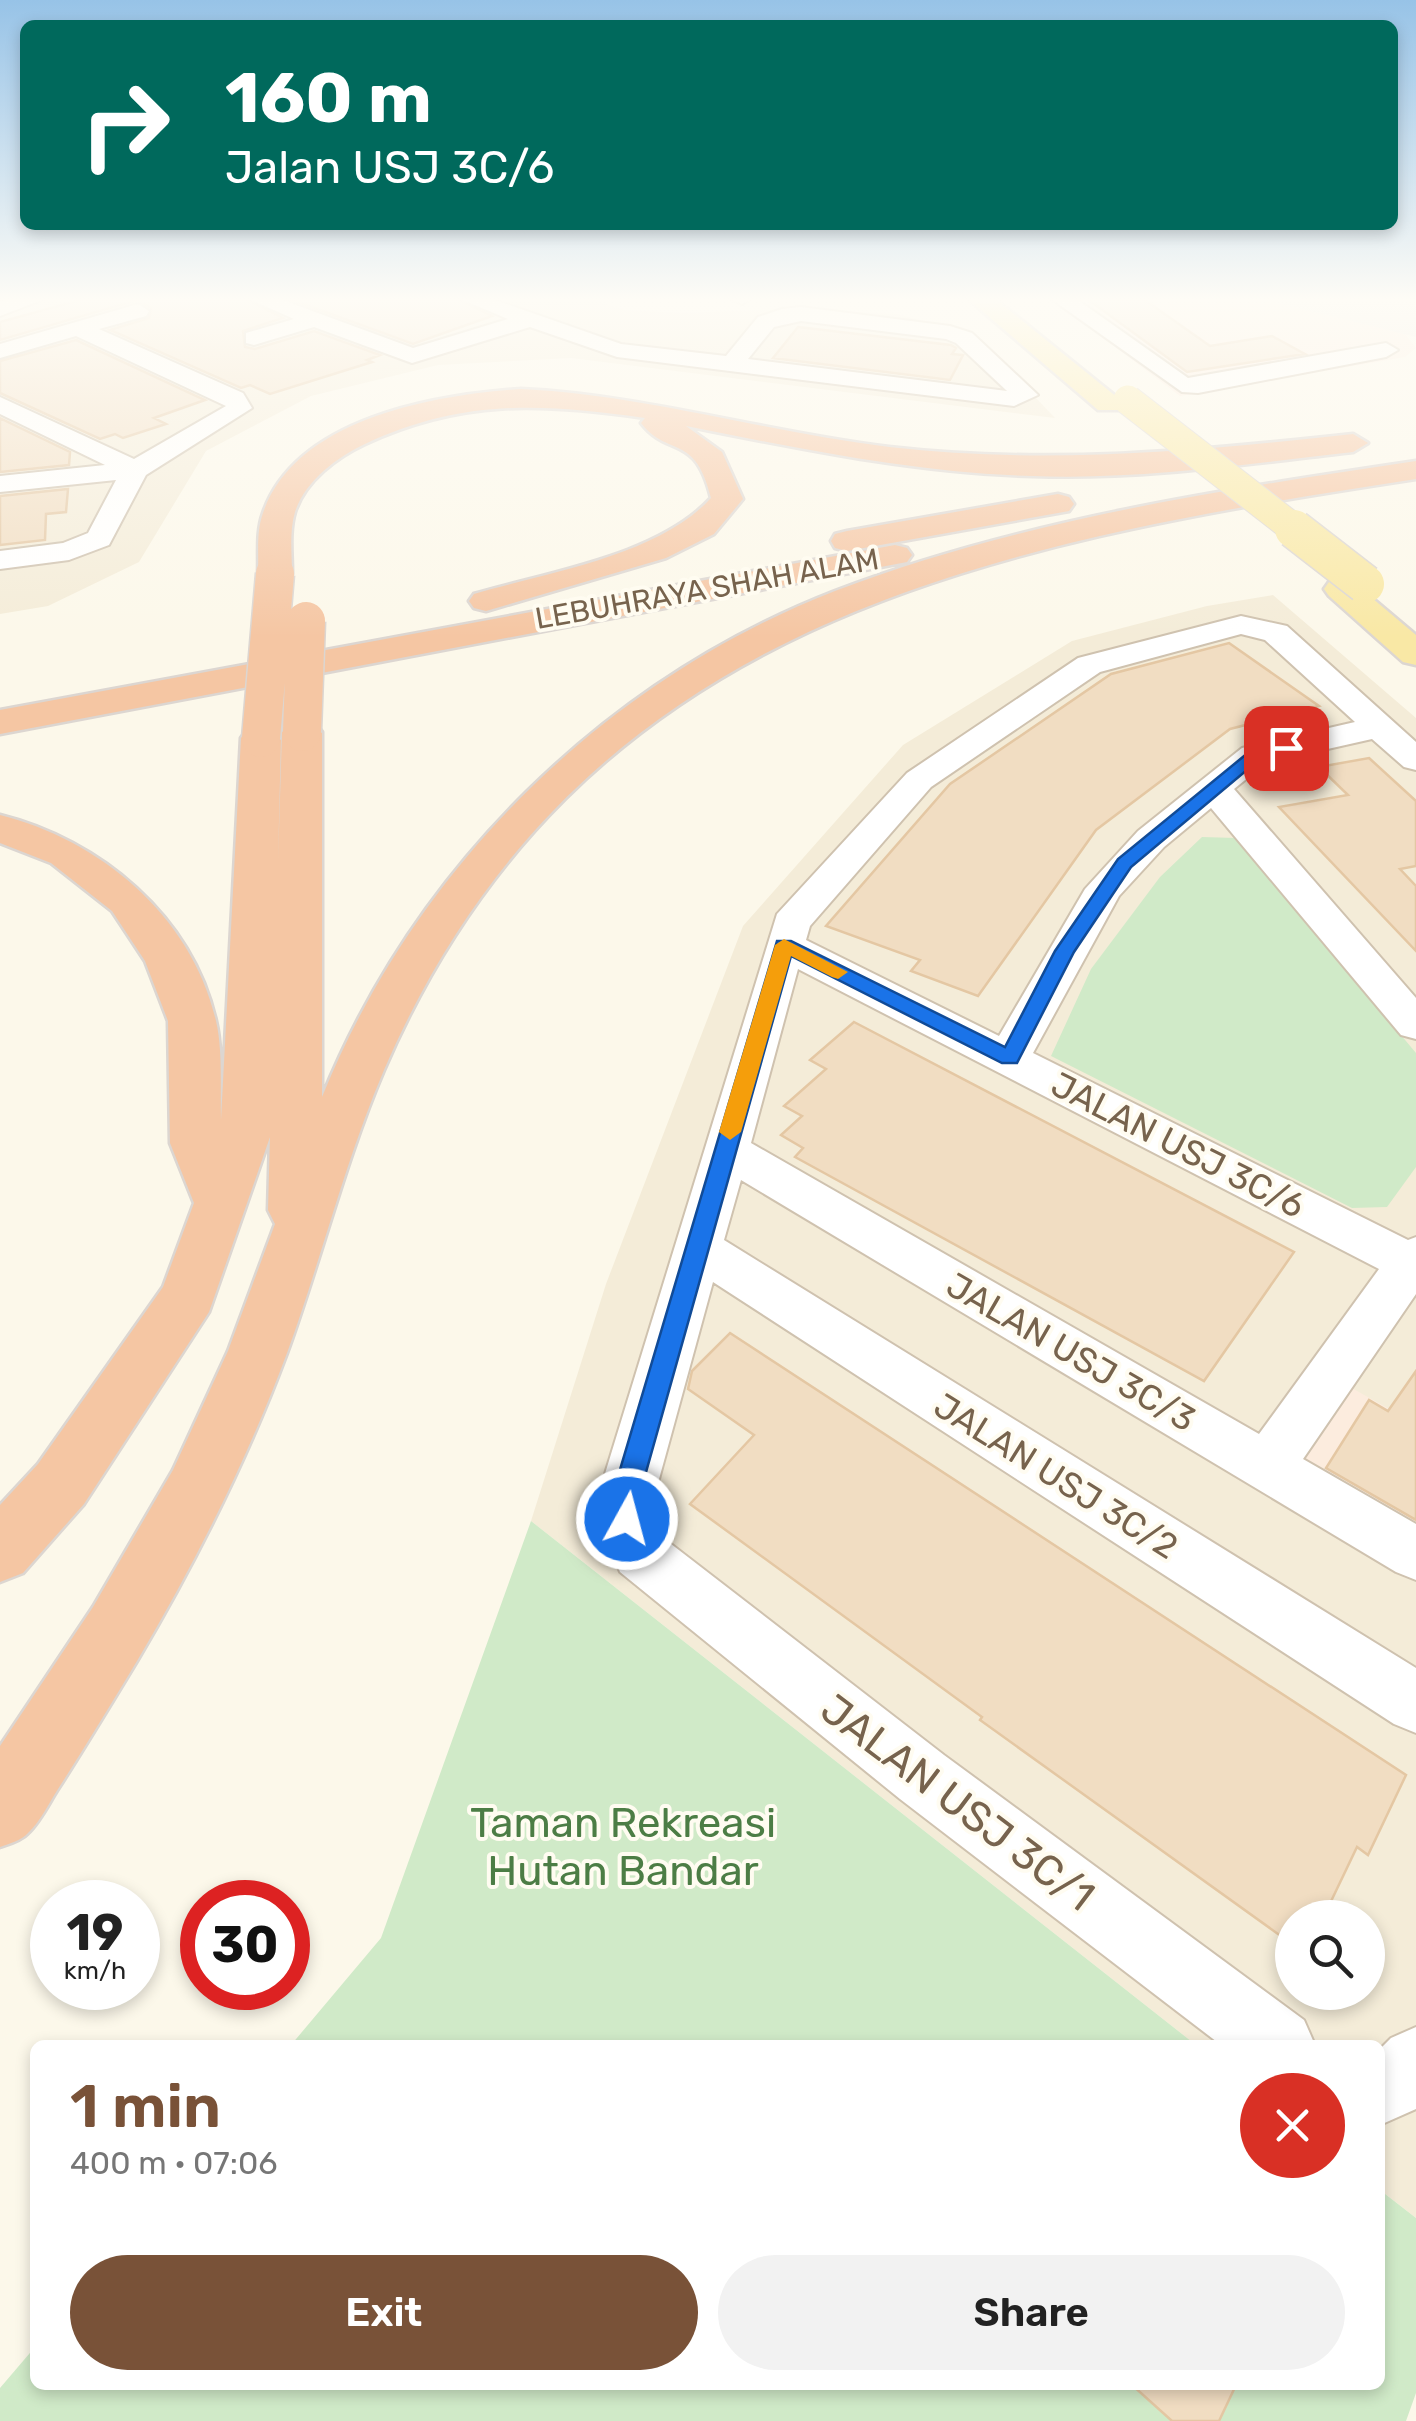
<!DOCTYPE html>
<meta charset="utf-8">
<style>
body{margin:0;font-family:Rubik,sans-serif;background:#f2f2f2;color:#222;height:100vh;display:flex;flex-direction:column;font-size:38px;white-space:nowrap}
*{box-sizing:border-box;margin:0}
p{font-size:32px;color:#767676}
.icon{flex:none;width:55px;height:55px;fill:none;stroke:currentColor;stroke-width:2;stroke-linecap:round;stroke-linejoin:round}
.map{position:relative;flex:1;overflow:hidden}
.drawer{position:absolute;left:30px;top:2040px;width:1355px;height:350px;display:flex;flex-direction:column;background:#fff;border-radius:15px;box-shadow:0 5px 15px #0003}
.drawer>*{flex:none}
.banner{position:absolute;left:20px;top:20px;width:1378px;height:210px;border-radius:15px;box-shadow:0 5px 15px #0003;background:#00695c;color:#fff;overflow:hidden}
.tools{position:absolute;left:1275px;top:1900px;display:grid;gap:20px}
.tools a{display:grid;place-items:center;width:110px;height:110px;border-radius:50%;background:#fff;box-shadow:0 5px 15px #0003;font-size:50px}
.speed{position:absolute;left:30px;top:1880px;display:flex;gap:20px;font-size:50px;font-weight:700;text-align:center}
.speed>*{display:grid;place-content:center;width:130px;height:130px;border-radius:50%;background:#fff;box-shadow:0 5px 15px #0003;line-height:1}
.speed small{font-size:25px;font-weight:400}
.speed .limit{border:15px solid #d22;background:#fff;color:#111}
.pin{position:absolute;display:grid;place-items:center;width:85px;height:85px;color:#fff;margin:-42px;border-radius:20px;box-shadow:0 5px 15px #0006}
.me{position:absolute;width:110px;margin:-55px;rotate:7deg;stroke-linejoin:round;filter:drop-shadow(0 0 8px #0008)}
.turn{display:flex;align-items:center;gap:35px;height:210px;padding:0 40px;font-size:45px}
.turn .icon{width:130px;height:130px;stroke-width:2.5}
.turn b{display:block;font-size:70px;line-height:85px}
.round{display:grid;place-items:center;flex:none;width:105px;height:105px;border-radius:52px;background:#f2f2f2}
.summary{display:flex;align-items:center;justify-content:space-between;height:170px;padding:0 40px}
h1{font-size:60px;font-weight:600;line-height:75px;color:#795238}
.cta{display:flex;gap:20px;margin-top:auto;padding:20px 40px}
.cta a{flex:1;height:115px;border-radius:60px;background:#795238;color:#fff;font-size:40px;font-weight:600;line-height:115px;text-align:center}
.cta a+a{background:#f2f2f2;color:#222}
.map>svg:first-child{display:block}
.residential{fill:#f4ecd8;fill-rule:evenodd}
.commercial{fill:#fcecde}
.industrial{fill:#eeeae3}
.green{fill:#d0eac8}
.building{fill:#f1ddc2;stroke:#e4c7a3;stroke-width:2.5}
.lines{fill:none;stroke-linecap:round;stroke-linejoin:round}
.minor-casing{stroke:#cfc2af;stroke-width:4}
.major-casing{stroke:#dcd6d1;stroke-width:5}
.highway-casing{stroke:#dcd6d1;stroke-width:5}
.minor{fill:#fff;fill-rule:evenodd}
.major{fill:#f9e8a5;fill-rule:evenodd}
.highway{fill:#f5c6a3;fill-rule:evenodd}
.major-bridge-far1-casing{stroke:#dcd6d1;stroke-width:31;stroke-linecap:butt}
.major-bridge-casing{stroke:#dcd6d1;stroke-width:41;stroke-linecap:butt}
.highway-bridge-casing{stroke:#dcd6d1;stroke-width:41;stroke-linecap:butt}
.major-bridge-far1{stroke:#f9e8a5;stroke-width:29}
.major-bridge{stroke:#f9e8a5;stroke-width:38}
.highway-bridge{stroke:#f5c6a3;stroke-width:38}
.route{fill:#1a73e8;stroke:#114b97;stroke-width:2.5}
.slow{fill:#f59e0b}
.labels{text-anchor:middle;stroke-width:8;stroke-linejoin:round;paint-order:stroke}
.far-street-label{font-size:30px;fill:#77634d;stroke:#fffcf1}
.street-label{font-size:35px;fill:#77634d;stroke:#fffcf1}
.near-street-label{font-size:42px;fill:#77634d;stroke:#fffcf1}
.near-park-label{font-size:42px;fill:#4c7d45;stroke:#fffcf1}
</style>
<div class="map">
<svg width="1416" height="2421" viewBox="0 0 1416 2421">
<rect width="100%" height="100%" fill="#fcf8ea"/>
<!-- residential -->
<path class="residential" d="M18 298H589L624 310 683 313 785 309 897 314 975 334 1055 418 571 358 438 365 311 396 206 451 139 562 48 606 0 614V313L31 304Z
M1273 595 1416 718V2218L1380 2190V2045H1196L531 1521 606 1284 743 926 903 745 1072 641 1207 606ZM1292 1918H1368V1992H1292Z"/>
<!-- commercial -->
<path class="commercial" d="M1050 298H1258L1405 334 1416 348 1405 357 1180 396Z
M1341 1382 1416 1424V1541L1285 1465Z"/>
<!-- industrial -->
<path class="industrial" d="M1258 298H1416V337Z"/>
<!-- green -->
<path class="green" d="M1202 837 1236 838 1416 1053V1167L1387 1207 1352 1208 1051 1056 1091 969 1160 877Z
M531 1521 1196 2045H291L381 1938Z
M1380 2190 1416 2218V2393L1406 2421H0V2388L35 2347V2385H1380Z"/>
<!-- building -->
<path class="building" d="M87 298H244L283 318 243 331 245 347 255 349 314 331 380 355 367 360 372 362 270 394 250 385 241 388 110 330 149 318 151 308 137 300 0 340V322Z
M287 298H455L492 316 413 344Z
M1086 298H1142L1210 346 1272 336 1305 354 1187 372Z
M798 327 951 345 956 348 952 354 963 355 950 380 773 358Z
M76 340 205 400 154 418 166 424 123 438 115 434 100 439 0 393V361Z
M0 418 70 452 69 465 0 472Z
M68 489 66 512 46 514 45 540 0 545V496Z
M1229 643 1319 706 1230 729 1096 830 978 996 911 971 920 960 826 926 950 784 1111 674Z
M1369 758 1416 801V866L1400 869 1416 886V951L1279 807 1348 795 1319 767Z
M854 1022 1294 1252 1204 1381 795 1157 803 1148 781 1135 802 1116 784 1106 826 1069 810 1060Z
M730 1333 1406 1775 1368 1855 1357 1847 1323 1918H1292V1944L980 1720 982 1717 690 1504 754 1435 688 1389 692 1371Z
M1416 1371V1520L1326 1468 1369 1400 1388 1411Z
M1132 2385H1236L1219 2421H1172Z"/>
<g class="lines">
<defs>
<path id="minor" d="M14 298H47L0 316V302Z
M247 298H277L413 348 508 319 458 298H489L621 344 726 356 758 317 782 309 801 307 950 326 972 333 1038 395 1014 406 617 357 530 327 412 363 314 327 254 345 246 343V333L294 319ZM801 321 946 339 956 343 1007 391 748 359 774 327Z
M729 298H753L742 304Z
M1050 298H1075L1188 378 1386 343 1398 350 1386 357 1198 393 1182 392Z
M138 304 149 311 146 316 99 329 243 393 252 408 146 475 109 545 69 560 0 569V551L63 543 88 533 116 480 0 492V476L105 465 0 414V397L134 459 226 406 76 336 0 358V344Z
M1241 616 1287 626 1416 742V770L1404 767 1372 739 1266 763 1234 789 1416 998V1039L1401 1035 1211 808 1164 847 1119 896 1033 1053 1408 1240 1416 1237V1294L1303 1459 1416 1524V1580L1396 1572 741 1180 724 1240 1416 1668V1733L1394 1724 713 1282 656 1490 655 1519 662 1537 944 1755 1304 2020 1315 2045H1221L900 1799 620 1572 599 1519 600 1490 777 914 907 773 1078 658ZM1241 634 1265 640 1355 722 1242 748 1138 831 1085 889 999 1036 806 940 810 926 931 787 1100 672ZM798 969 1379 1269 1259 1434 751 1143Z
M1416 2027V2109L1380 2125V2049L1391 2038Z"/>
<path id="major" d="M967 298H994L1118 398 1122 404 1118 410H1098Z
M1341 579 1353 582 1416 635V665L1403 662 1329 596 1324 589 1329 582Z"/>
<path id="highway" d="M521 389C646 395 765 432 889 447 1046 465 1197 451 1353 434L1368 443 1353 452C1247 464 1140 480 1033 476 915 473 802 449 686 426L722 452 743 499 714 534 666 558 486 611 474 608 469 601 474 594C548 572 658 556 711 498 695 432 668 458 641 423L645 418C542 403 461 399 365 444 337 457 305 481 295 512 289 532 292 554 292 574L287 581H263L258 574C259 554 256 532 263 513 296 418 435 395 521 389Z
M1416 461V479C983 545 577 622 384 1070 345 1161 321 1260 287 1353 247 1460 195 1563 137 1661 111 1704 85 1747 58 1789 49 1803 40 1822 28 1833 22 1840 9 1844 0 1847V1746L93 1607 173 1470 228 1351 275 1224 268 1210 270 1137 209 1312 84 1504 23 1573 0 1582V1505L38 1464 163 1287 194 1203 170 1143 168 1021 145 961 112 911 51 863 0 843V815C100 840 192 916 216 1021 223 1051 220 1088 221 1120L241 738 247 730H275L281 738 278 863 282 732 288 724H316L322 732V1097C415 868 604 681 835 591 1021 520 1221 490 1416 461Z
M1058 494 1069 497 1074 504 1069 511 847 551 835 548 831 541 835 534 847 531Z
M895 545 907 548 912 555 907 562 0 734V710Z"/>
</defs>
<!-- minor casing -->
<use href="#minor" class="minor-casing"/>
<!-- major casing -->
<use href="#major" class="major-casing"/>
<!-- highway casing -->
<use href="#highway" class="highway-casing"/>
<!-- minor -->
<use href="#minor" class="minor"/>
<!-- major -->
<use href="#major" class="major"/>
<!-- highway -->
<use href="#highway" class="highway"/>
<defs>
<path id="major-bridge-far1" d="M1128 400 1297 531"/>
<path id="major-bridge" d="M1294 529 1365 584"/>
<path id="highway-bridge" d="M302 732 306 621
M261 738 275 574"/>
</defs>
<!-- major-bridge-far1 casing -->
<use href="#major-bridge-far1" class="major-bridge-far1-casing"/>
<!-- major-bridge casing -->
<use href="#major-bridge" class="major-bridge-casing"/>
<!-- highway-bridge casing -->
<use href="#highway-bridge" class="highway-bridge-casing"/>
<!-- major-bridge-far1 -->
<use href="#major-bridge-far1" class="major-bridge-far1"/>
<!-- major-bridge -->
<use href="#major-bridge" class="major-bridge"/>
<!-- highway-bridge -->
<use href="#highway-bridge" class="highway-bridge"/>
</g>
<!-- sky -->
<linearGradient id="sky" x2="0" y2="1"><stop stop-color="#97c3e7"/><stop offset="0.47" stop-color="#fefcf6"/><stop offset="1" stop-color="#fefcf6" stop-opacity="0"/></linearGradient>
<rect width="1416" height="637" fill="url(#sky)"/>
<!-- route -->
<path class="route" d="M1286 743 1294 748 1291 751 1260 759 1131 867 1074 952 1017 1063H1002L791 956 641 1490 636 1528 627 1531 617 1528 614 1490 777 941H791L1005 1047 1055 951 1118 859 1249 752Z"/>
<!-- slow -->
<path class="slow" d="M784 939 848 972 838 979 832 977 791 956 741 1132 730 1140 719 1132 775 945Z"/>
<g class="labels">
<!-- far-street labels -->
<g class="far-street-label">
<text transform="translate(707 589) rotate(-10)" y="10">LEBUHRAYA SHAH ALAM</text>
</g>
<!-- street labels -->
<g class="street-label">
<text transform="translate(1178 1145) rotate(27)" y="12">JALAN USJ 3C/6</text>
<text transform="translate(1071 1352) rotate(30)" y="12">JALAN USJ 3C/3</text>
<text transform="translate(1056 1476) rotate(32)" y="12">JALAN USJ 3C/2</text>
</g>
<!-- near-street labels -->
<g class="near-street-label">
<text transform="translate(958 1802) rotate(37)" y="15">JALAN USJ 3C/1</text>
</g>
<!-- near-park labels -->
<g class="near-park-label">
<text x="623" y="1837">Taman Rekreasi<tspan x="623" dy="48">Hutan Bandar</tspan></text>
</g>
</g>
</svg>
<div class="tools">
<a><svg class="icon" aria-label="search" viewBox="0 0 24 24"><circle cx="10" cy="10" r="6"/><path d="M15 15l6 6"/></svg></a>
</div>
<div class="speed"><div>19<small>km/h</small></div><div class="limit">30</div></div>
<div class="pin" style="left:1286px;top:748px;background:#d93025"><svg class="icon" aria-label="arrive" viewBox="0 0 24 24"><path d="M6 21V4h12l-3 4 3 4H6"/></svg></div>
<svg class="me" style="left:627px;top:1519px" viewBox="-20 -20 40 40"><circle r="17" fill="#1a73e8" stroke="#fff" stroke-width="3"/><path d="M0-11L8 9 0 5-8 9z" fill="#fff"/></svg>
<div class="banner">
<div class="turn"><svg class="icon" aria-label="right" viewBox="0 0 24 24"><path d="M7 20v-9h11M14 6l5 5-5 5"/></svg><div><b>160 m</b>Jalan USJ 3C/6</div></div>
</div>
<section class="drawer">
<div class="summary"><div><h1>1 min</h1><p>400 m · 07:06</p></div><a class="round" style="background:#d93025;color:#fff"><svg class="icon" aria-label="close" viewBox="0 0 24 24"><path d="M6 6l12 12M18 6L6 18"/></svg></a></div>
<div class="cta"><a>Exit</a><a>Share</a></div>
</section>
</div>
